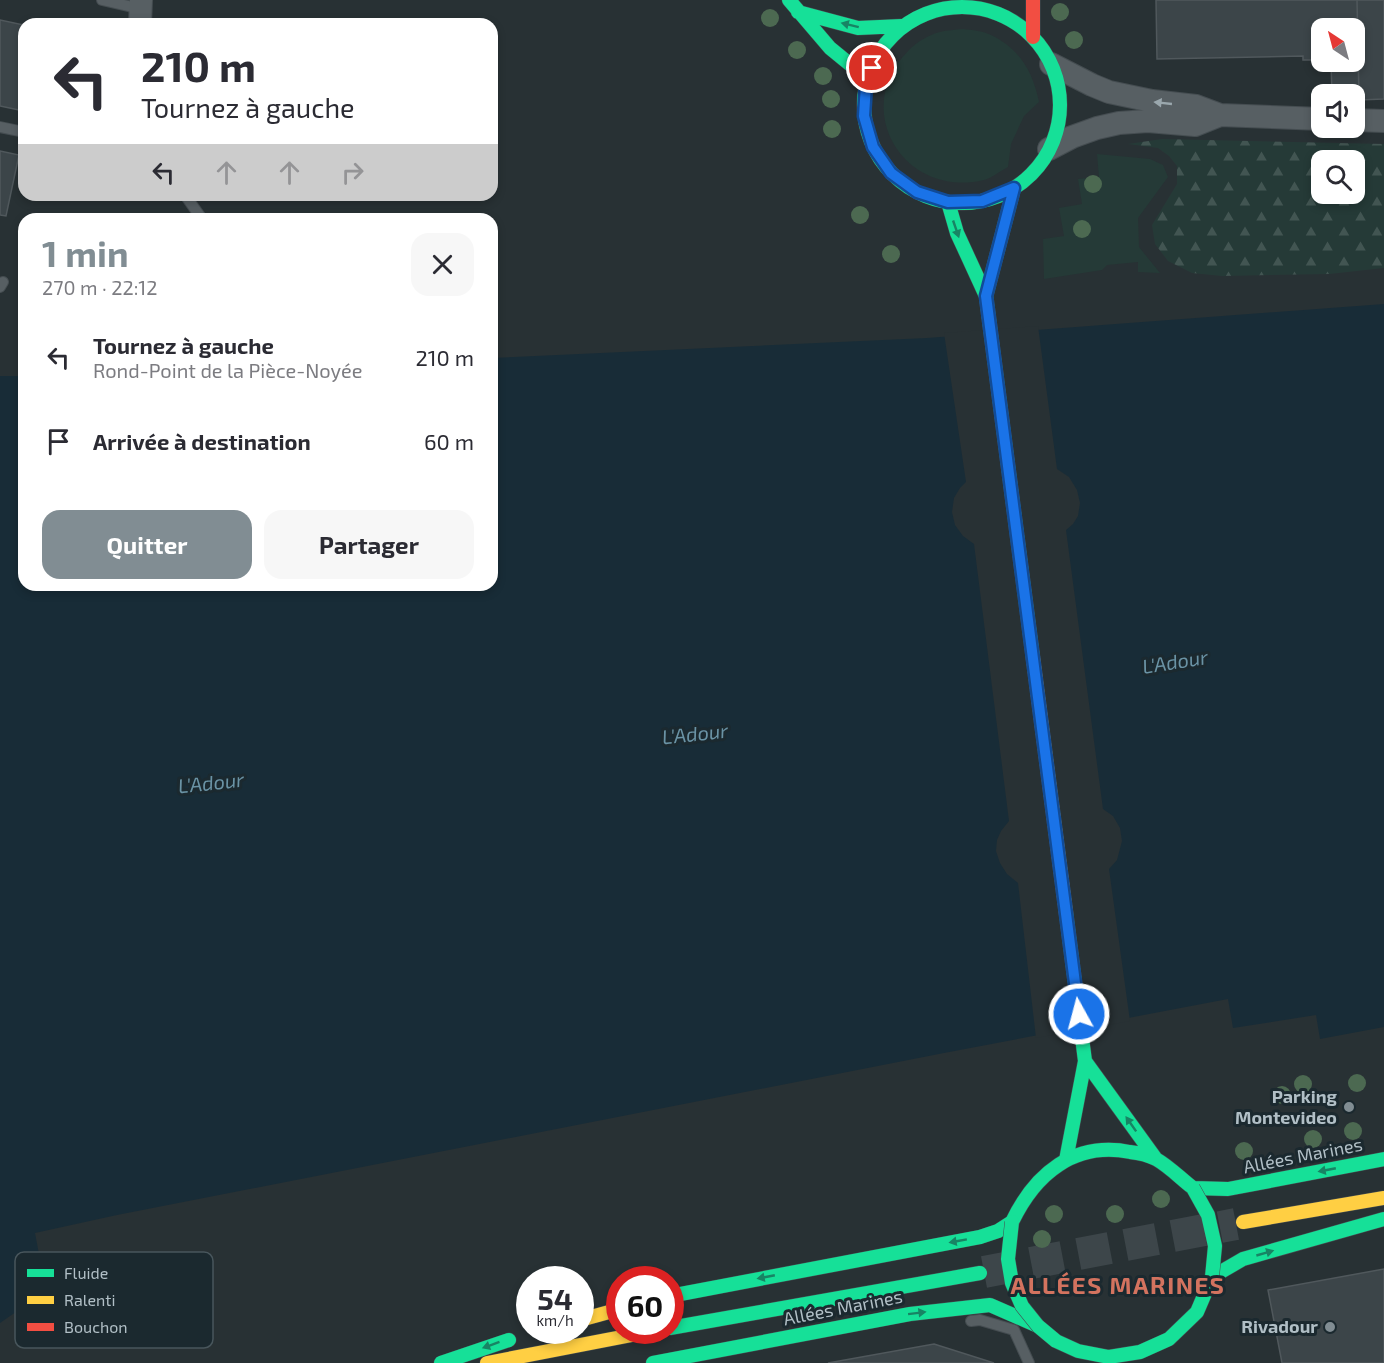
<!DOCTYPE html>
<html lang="fr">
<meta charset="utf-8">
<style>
body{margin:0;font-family:"Exo 2",sans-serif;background:#f7f7f7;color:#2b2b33;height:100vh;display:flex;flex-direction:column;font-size:22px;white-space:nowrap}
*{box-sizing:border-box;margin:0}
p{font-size:20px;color:#7c7c81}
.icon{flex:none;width:33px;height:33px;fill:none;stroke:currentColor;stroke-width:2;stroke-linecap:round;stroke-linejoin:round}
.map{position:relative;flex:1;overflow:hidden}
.drawer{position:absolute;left:18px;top:213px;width:480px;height:378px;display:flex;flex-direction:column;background:#fff;border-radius:18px;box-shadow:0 3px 9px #0003}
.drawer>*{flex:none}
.banner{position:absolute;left:18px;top:18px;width:480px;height:183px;border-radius:18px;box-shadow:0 3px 9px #0003;background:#fff;color:#2b2b33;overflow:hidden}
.needle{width:39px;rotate:324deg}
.controls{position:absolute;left:1311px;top:18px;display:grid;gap:12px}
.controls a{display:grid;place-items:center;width:54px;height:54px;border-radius:12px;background:#fff;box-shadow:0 3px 9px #0003;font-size:30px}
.speed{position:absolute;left:516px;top:1266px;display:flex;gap:12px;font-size:30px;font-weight:700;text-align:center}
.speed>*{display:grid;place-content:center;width:78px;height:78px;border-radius:50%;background:#fff;box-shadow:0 3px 9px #0003;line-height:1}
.speed small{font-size:15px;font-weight:400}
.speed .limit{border:9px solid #d22;background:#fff;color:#111}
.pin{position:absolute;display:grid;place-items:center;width:51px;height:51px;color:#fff;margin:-26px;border:3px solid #fff;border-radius:50%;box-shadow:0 2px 6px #0007}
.me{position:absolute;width:66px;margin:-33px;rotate:353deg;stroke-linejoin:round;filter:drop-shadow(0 0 4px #0008)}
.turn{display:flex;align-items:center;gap:21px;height:126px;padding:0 24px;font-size:27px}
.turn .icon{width:78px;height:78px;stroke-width:2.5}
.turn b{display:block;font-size:42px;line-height:51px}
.lanes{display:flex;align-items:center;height:57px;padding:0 24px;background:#0003;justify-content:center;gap:30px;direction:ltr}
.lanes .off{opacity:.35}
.round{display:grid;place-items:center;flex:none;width:63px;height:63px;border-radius:18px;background:#f7f7f7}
.overview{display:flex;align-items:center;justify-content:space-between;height:102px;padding:0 24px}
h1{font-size:36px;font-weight:700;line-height:45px;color:#818d93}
.action{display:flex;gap:12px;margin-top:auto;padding:12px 24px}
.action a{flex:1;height:69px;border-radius:18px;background:#818d93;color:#fff;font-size:24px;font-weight:700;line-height:69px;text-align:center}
.action a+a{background:#f7f7f7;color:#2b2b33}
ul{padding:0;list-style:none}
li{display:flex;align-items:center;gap:18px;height:84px;padding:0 24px}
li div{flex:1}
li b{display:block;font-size:22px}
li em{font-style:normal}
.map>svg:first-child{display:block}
.green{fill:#253a37}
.forest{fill:url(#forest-firs);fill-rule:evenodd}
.water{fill:#182c37}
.pier{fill:#283134}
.building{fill:#3c4549;stroke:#50585c;stroke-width:1.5}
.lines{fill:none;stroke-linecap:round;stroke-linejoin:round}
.secondary-tunnel{stroke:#3d464a;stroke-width:32;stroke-dasharray:32 16;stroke-linecap:butt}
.lane-casing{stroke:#454d51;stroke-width:12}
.street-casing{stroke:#454d51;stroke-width:24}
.fast-casing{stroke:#454d51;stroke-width:15}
.slow-casing{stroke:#454d51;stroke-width:15}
.jam-casing{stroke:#454d51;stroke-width:15}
.lane{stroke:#575f63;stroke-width:10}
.street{stroke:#575f63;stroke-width:22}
.fast{stroke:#16e098;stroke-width:14}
.slow{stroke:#ffcf43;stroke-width:14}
.jam{stroke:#f24e42;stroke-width:14}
.fast-bridge-casing{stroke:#454d51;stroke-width:15;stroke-linecap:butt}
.fast-bridge{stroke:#16e098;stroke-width:14}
.tree{fill:#4c6951}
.oneway{fill:#188464}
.oneway2{fill:#9aa7ad}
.route-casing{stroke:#114b97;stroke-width:15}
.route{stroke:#1a73e8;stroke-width:10}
.poi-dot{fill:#818d93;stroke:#1b292f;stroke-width:2}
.labels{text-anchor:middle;stroke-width:6;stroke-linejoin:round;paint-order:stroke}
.poi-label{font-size:18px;font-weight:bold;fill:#b1bfc6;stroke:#1b292f;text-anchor:end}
.street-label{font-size:18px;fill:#b1bfc6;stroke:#1b292f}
.water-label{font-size:20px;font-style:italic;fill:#6a93a5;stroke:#1b292f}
.district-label{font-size:24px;font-weight:bold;letter-spacing:1.5px;fill:#d3735f;stroke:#1b292f}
.key{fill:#1b292f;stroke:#48565c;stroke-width:1.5}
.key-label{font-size:16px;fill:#b1bfc6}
</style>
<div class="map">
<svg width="1384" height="1363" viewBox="0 0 1384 1363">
<defs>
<pattern id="forest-firs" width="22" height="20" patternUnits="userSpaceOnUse" patternTransform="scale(1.5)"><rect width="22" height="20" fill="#253a37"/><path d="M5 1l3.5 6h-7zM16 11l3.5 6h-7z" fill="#425552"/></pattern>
</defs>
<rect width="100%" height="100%" fill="#283134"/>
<!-- green -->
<path class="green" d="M963 29C972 30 983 31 991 35 1020 49 1033 72 1039 102L1024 116 1011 144 1008 167C1000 171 992 178 984 180 904 199 849 109 909 50 917 42 928 35 940 32 947 30 955 30 963 29Z
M1097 154 1150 159 1163 165 1168 177 1138 218 1139 247 1160 273 1138 272V262L1107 265 1102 270 1044 279 1043 239 1064 236 1059 208 1082 204 1078 179 1099 177Z"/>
<!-- forest -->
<path class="forest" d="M1162 139 1384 144V268L1329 274 1222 276 1192 273 1168 261 1155 244 1152 225 1177 184V166L1169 156 1158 148 1128 144ZM1322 160H1354V194H1322Z"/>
<!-- water -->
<path class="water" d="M1384 304V1027L1320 1039 1316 1015 1233 1028 1228 999 944 1053 117 1215 35 1233 46 1291 0 1323V376H24V585H492V358L927 338Z"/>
<!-- pier -->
<path class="pier" d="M1038 326 1057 469 1069 477 1077 490 1080 503 1078 516 1073 524 1066 530 1103 809 1113 816 1120 828 1122 841 1117 860 1109 869 1130 1021 1036 1038 1018 883 1007 874 1000 863 996 851 997 840 1001 831 1009 821 974 544 963 536 955 525 952 512 954 498 960 488 966 482 944 333Z"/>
<!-- building -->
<path class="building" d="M1156 0H1357L1359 95 1332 94 1331 62H1354V28H1322V56H1320L1319 60H1303V56L1157 59Z
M1357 0H1384V99L1359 100Z
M0 20 24 25V111L0 106Z
M0 151 19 155 6 216 0 215Z
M1384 1269V1363H1282L1268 1290Z
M934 1344 994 1363H828Z"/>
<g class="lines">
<!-- secondary-tunnel -->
<path class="secondary-tunnel" d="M984 1272 1236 1224"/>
<defs>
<path id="lane" d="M102 0 141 9
M0 127 24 132
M185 195 202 219
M0 287 3 282
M971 1321 980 1320 1014 1330 1029 1363"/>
<path id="street" d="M140 24 141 0
M1051 64 1092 85 1109 92 1152 101 1196 106 1220 115 1322 119
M1354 120 1384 121
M1049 149 1072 137 1097 128 1119 123 1148 121 1195 125 1220 115"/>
<path id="fast" d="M789 0 830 48 852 66 866 84
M864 105a98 98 0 1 1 196 0a98 98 0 1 1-196 0Z
M798 12 858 28 902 26
M948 202 957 233 986 296 1033 658
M986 296 1014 188
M1066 913 1085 1061 1066 1160
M1085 1061 1156 1159
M1193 1188 1228 1189 1384 1159
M1012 1222C1035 1174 1074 1141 1130 1152 1139 1153 1148 1155 1156 1159 1170 1167 1181 1179 1193 1188
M1212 1277 1243 1259 1384 1219
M670 1296 980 1237 998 1231 1012 1222
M670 1328 980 1273
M441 1363 509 1340
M653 1363 910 1314 990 1305 1038 1326"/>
<path id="slow" d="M1033 658 1066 913
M1243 1222 1384 1198
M580 1320 620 1309
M487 1363 658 1330"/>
<path id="jam" d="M1033 0V37"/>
</defs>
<!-- lane casing -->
<use href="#lane" class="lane-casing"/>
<!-- street casing -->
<use href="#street" class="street-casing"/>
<!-- fast casing -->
<use href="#fast" class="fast-casing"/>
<!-- slow casing -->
<use href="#slow" class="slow-casing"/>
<!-- jam casing -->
<use href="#jam" class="jam-casing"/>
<!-- lane -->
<use href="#lane" class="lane"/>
<!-- street -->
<use href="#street" class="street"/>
<!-- fast -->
<use href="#fast" class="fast"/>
<!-- slow -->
<use href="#slow" class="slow"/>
<!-- jam -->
<use href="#jam" class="jam"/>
<defs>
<path id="fast-bridge" d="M1012 1222 1008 1259 1012 1283 1022 1306 1038 1326 1056 1341 1078 1351 1109 1357 1140 1352 1169 1339 1197 1312 1212 1277 1215 1246 1208 1215 1193 1188"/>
</defs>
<!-- fast-bridge casing -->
<use href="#fast-bridge" class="fast-bridge-casing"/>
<!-- fast-bridge -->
<use href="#fast-bridge" class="fast-bridge"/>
</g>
<!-- trees -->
<g class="tree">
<circle cx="1060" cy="12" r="9"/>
<circle cx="770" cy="18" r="9"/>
<circle cx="1074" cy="40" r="9"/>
<circle cx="797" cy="50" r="9"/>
<circle cx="823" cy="76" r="9"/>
<circle cx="831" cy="99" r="9"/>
<circle cx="832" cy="129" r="9"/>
<circle cx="1093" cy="184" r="9"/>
<circle cx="860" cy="215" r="9"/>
<circle cx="1082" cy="229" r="9"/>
<circle cx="891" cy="254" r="9"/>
<circle cx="1357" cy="1083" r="9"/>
<circle cx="1303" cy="1084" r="9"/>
<circle cx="1282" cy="1095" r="9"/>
<circle cx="1353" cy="1131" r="9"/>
<circle cx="1313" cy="1139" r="9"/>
<circle cx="1244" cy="1151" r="9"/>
<circle cx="1161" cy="1199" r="9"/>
<circle cx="1054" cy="1214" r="9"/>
<circle cx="1115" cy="1214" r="9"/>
<circle cx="1042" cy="1239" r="9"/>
</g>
<!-- one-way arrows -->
<defs><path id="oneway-solid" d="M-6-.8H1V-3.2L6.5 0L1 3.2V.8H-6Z" transform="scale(1.5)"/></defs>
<g class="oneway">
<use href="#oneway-solid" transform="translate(850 25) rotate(-166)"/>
<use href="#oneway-solid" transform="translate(956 229) rotate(71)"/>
<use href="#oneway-solid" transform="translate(1131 1124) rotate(-125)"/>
<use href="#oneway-solid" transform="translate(1327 1170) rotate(169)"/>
<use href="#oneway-solid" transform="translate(958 1241) rotate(170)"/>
<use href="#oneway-solid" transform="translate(1265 1253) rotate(-16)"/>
<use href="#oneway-solid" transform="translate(766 1277) rotate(169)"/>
<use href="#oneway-solid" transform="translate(917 1313) rotate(-7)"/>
<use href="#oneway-solid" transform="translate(491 1345) rotate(160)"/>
</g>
<use class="oneway2" href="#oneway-solid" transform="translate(1163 103) rotate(-174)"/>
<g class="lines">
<defs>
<path id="route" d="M872 68 866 84 864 116 873 147 891 173 917 192 948 202 982 201 1014 188 986 296 1079 1014"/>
</defs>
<!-- route casing -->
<use href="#route" class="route-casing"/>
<!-- route -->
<use href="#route" class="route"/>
</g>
<!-- markers -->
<g class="poi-dot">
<circle cx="1349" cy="1107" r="6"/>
<circle cx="1330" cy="1327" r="6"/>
</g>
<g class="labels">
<!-- poi labels -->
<g class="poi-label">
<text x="1337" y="1103">Parking<tspan x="1337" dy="21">Montevideo</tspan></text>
<text x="1318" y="1333">Rivadour</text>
</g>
<!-- street labels -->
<g class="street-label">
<text transform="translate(1303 1156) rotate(-11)" y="6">Allées Marines</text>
<text transform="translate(843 1308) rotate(-11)" y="6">Allées Marines</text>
</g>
<!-- water labels -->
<g class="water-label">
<text transform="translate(1175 662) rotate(-9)" y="7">L'Adour</text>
<text transform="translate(695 734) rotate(-6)" y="7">L'Adour</text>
<text transform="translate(211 783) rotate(-6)" y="7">L'Adour</text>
</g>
<!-- district labels -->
<g class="district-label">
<text x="1118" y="1294">ALLÉES MARINES</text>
</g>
</g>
<!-- legend -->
<rect x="15" y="1252" width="198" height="96" rx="9" class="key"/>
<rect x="27" y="1269" width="27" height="8" fill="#16e098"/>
<rect x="27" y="1296" width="27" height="8" fill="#ffcf43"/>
<rect x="27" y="1323" width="27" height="8" fill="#f24e42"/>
<g class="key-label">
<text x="64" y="1279">Fluide</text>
<text x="64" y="1306">Ralenti</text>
<text x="64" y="1333">Bouchon</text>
</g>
</svg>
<div class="controls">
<a><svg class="needle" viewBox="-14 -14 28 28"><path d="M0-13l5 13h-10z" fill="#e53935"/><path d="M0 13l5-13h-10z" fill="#7c7c81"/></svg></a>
<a><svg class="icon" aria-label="sound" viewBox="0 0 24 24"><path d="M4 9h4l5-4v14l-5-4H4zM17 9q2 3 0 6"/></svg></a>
<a><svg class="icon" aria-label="search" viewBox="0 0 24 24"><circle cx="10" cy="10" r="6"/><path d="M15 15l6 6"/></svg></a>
</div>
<div class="speed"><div>54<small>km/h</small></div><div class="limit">60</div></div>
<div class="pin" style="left:872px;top:68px;background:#d93025"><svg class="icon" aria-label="arrive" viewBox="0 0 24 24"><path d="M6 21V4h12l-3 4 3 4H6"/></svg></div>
<svg class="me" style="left:1079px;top:1014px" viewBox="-20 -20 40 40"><circle r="17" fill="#1a73e8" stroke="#fff" stroke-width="3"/><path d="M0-11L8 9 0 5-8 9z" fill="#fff"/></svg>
<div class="banner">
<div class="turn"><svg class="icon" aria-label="left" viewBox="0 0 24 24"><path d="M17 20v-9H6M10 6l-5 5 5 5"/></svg><div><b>210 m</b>Tournez à gauche</div></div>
<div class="lanes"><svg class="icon" aria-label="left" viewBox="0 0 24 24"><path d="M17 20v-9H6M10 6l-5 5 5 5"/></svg><svg class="icon off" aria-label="ahead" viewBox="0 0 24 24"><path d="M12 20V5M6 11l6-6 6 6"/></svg><svg class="icon off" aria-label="ahead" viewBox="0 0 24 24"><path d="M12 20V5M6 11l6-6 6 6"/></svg><svg class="icon off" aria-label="right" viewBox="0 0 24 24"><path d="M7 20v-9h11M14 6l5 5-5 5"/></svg></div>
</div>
<section class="drawer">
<div class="overview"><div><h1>1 min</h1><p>270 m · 22:12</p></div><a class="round"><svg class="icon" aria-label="close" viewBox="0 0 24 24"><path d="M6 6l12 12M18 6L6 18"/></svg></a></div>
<ul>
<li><svg class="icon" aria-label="left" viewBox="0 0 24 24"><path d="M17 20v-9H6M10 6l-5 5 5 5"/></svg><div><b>Tournez à gauche</b><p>Rond-Point de la Pièce-Noyée</p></div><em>210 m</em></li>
<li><svg class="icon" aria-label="arrive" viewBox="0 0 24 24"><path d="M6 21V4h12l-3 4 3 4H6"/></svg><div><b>Arrivée à destination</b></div><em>60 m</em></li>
</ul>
<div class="action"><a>Quitter</a><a>Partager</a></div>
</section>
</div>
